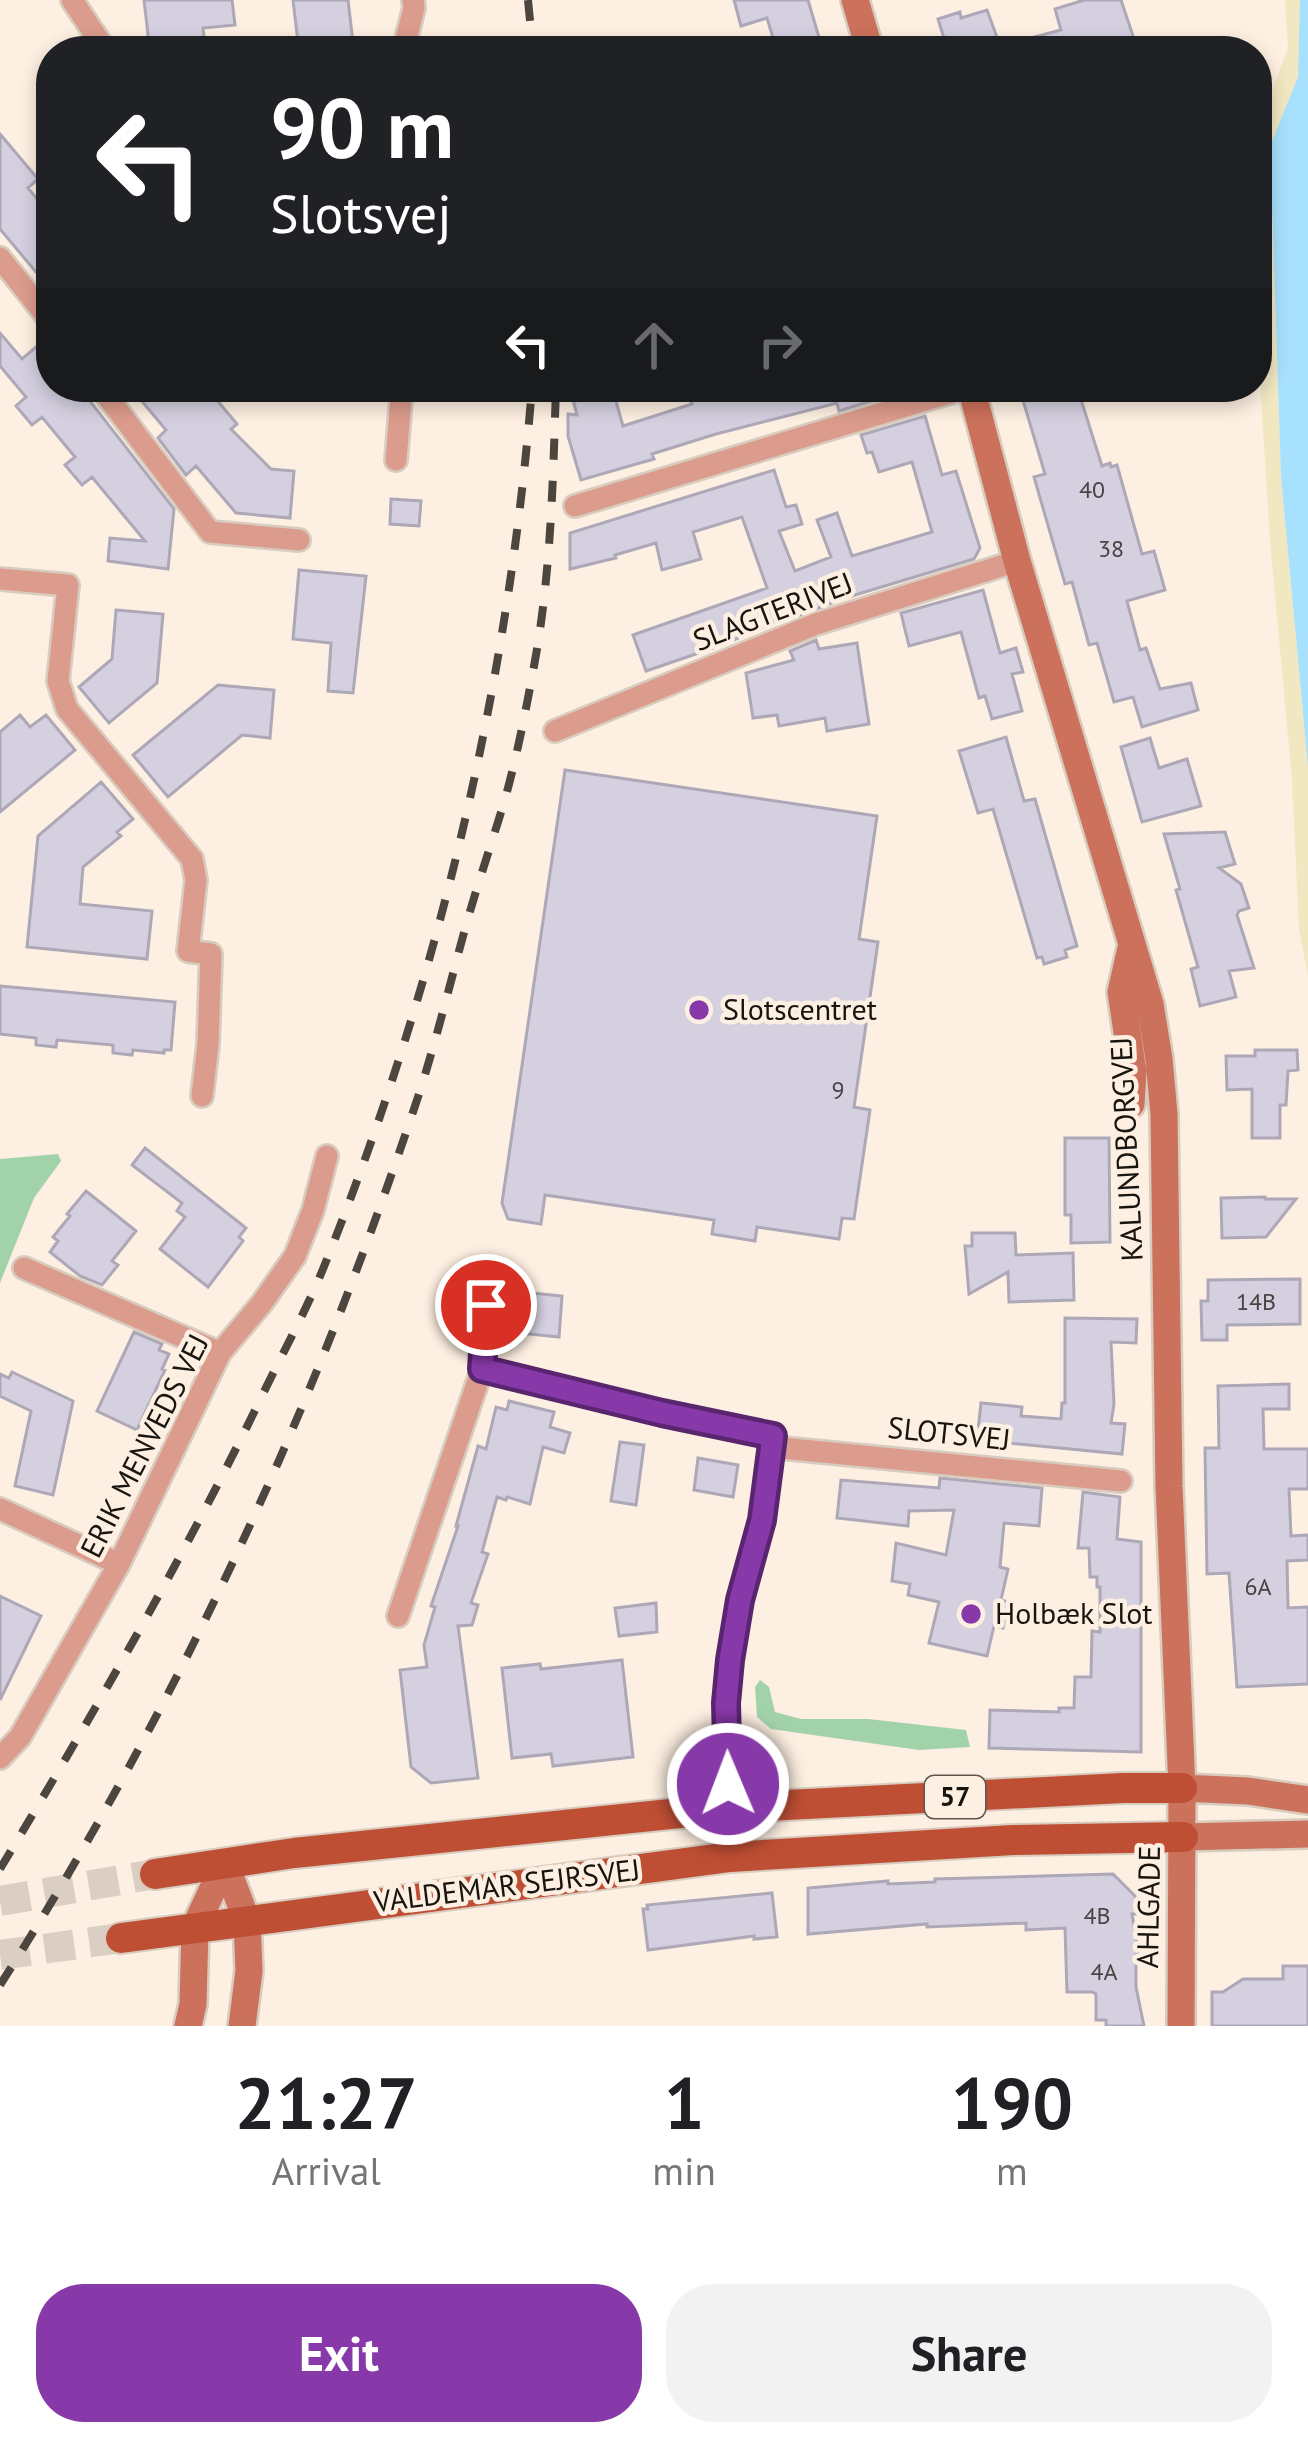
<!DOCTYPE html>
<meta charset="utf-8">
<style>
body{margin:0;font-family:"PT Sans",sans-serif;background:#f2f2f2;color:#202124;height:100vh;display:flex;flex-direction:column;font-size:45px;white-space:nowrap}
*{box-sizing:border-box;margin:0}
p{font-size:39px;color:#757577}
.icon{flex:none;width:66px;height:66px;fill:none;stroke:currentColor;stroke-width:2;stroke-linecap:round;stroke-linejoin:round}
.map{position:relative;height:2026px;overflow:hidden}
.panel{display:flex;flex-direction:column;background:#fff;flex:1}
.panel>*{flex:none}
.hud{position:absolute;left:36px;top:36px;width:1236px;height:366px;border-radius:48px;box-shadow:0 6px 18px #0003;background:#202124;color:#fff;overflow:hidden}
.pin{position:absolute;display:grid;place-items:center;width:102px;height:102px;color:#fff;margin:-51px;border:6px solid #fff;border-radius:50%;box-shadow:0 3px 12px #0007}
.me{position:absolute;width:132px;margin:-66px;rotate:359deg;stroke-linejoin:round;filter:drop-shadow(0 0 9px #0008)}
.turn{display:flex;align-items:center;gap:42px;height:252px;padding:0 36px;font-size:54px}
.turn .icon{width:156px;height:156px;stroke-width:2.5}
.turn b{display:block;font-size:84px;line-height:102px}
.lanes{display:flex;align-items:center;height:114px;padding:0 36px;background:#0003;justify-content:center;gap:60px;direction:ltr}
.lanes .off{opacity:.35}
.eta{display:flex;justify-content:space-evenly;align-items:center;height:204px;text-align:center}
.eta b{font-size:72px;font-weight:700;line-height:84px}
.primary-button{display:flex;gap:24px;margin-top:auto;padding:24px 36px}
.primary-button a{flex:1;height:138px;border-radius:48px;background:#8839a9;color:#fff;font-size:48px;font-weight:700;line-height:138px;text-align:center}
.primary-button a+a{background:#f2f2f2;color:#202124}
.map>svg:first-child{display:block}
.green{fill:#a2d2aa}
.sand{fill:#f1e8c2}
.water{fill:#a8e1fd}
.building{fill:#d5d0e0;stroke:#ada8b7;stroke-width:3}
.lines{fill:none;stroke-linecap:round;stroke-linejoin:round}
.primary-tunnel{stroke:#dbcec2;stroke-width:30;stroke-dasharray:30 15;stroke-linecap:butt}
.street-casing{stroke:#d8ccbf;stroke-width:26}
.secondary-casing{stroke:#d8ccbf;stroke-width:32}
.primary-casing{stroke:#d8ccbf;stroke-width:34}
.street{stroke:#dc9c8d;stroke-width:21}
.secondary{stroke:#cc715b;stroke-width:27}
.primary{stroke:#be4e34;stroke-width:30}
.rail{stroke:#4c463f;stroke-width:8;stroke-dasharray:21 21;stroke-linecap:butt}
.route-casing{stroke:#58256e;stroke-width:30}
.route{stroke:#8839a9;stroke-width:21}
.poi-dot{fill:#8839a9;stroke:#fdefe1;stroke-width:4.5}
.labels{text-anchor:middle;stroke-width:9;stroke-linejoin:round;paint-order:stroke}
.number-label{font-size:24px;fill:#474343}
.shield{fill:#fdefe1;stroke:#5d564e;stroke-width:3}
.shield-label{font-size:27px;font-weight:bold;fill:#18140f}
.street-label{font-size:30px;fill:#18140f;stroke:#fdefe1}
.poi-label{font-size:30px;fill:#18140f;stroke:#fdefe1;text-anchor:start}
</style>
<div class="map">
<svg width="1308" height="2026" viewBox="0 0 1308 2026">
<rect width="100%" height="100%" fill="#fdefe1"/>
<!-- green -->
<path class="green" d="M58 1154 61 1161 34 1198 0 1283V1159Z
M760 1680 769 1687 775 1712 801 1719H868L966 1730 970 1747 919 1750 771 1729 757 1717 755 1687Z"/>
<!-- sand -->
<path class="sand" d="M1285 0H1300L1302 8 1298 77 1270 146 1281 477 1308 767V976L1299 929 1292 780 1270 540 1260 382 1257 265V130L1288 48Z"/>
<!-- water -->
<path class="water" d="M1300 0H1308V767L1281 477 1270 146 1298 77Z"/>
<!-- building -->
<path class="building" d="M144 0H232L235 25 203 28 204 37 149 43Z
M293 0H348L354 51H299Z
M734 0H808L823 51H777L767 18 741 26Z
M1084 0H1121L1138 51H1009L1008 44 1061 30 1055 9Z
M987 10 1002 51H948L938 19 960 12 961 18Z
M0 134 38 179 28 188 51 216V290L0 229Z
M0 333 22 359 42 342 51 353V387H79L174 509 168 569 108 561 110 538 145 541 92 477 82 485 65 465 75 457 42 417 32 425 16 406 26 397 0 366Z
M130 387H197L205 398 211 393 237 424 231 429 271 469 294 471 290 518 236 513 196 466 186 475 158 438 166 430Z
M588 387H612L623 426 692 404 687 387H916L839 411 837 403 716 434 652 454 654 459 581 480 568 436V414L577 415 571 392Z
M1019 387H1077L1102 466 1110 463 1111 467 1117 465 1142 554 1154 551 1165 590 1127 601 1140 650 1146 648 1160 689 1191 683 1198 710 1142 727 1133 697 1114 702 1097 643 1089 645 1072 582 1065 584 1034 477 1045 474Z
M925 416 942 475 956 471 980 548 974 559 845 598 781 622 780 619 725 644 646 671 633 635 767 588 742 517 693 532 701 559 662 570 656 543 615 555 616 558 570 569V533L774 470 786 507 796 505 802 524 779 531 795 571 831 557 817 520 837 513 852 556 932 532 912 462 879 472 872 452 867 453 861 435Z
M391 499 421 501 419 526 390 524Z
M299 570 366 576 353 693 328 691 331 643 293 639Z
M983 590 1000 653 1016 648 1023 672 1012 674 1022 711 992 719 985 696 979 698 961 632 909 646 901 613Z
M116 610 163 614 157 683 109 723 79 687 112 659Z
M816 640 819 649 857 643 869 724 827 731 825 718 779 726 777 715 753 718 746 673 794 660 790 651Z
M218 685 274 690 270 738 242 735 168 797 133 755Z
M20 715 30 727 46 715 75 750 0 812V732Z
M1006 737 1024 801 1035 799 1077 946 1065 950 1067 957 1044 964 1042 957 1037 958 993 809 978 813 959 751Z
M1150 738 1159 768 1187 759 1201 806 1142 822 1121 747Z
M565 770 877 816 859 939 878 942 854 1107 870 1110 854 1219 842 1218 839 1239 757 1227 755 1241 712 1234 714 1220 545 1195 541 1224 508 1219 502 1203Z
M101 782 133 819 117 832 121 836 83 867 80 904 152 911 147 959 27 947 38 836Z
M1225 832 1235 864 1219 868 1241 884 1249 908 1239 911 1237 915 1254 968 1229 971 1236 997 1200 1006 1191 969 1198 967 1176 890 1180 889 1164 834Z
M0 986 175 1002 171 1050H164V1053L133 1050 132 1055 113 1053V1045L57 1040 56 1047 36 1045V1038L0 1034Z
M1255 1050H1297L1298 1070 1288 1071 1286 1105H1280V1138H1252V1089L1227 1090 1226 1056H1255Z
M1065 1138H1109L1110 1242 1071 1243V1215H1065Z
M145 1148 246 1228 239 1237 243 1241 208 1287 160 1249 185 1217 177 1211 182 1203 132 1165Z
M86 1191 136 1231 112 1261 118 1265 102 1285 80 1276 50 1252 58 1241 53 1237 70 1216 67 1214Z
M1265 1197V1199H1296L1266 1237 1222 1238 1221 1198Z
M972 1233H1015L1016 1255 1073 1253 1074 1300 1009 1302 1008 1272 969 1294 965 1246H972Z
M1300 1279V1324L1227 1325V1340H1202L1201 1301H1208V1280Z
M522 1292 562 1296 559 1337 519 1333V1328L505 1327 507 1304 521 1305Z
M1065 1318 1137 1319 1136 1343 1111 1342 1114 1404 1111 1423 1125 1424 1122 1454 977 1440 981 1403 1022 1407 1021 1416 1061 1419 1062 1403H1065Z
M134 1332 162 1344 159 1350 169 1354 162 1369 165 1370 137 1430 97 1411Z
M12 1372 73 1401 53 1495 15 1486 31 1411 0 1396V1374L9 1378Z
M1289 1384V1409H1263L1264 1449H1308V1489H1289L1291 1536 1308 1535V1560L1287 1561 1288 1608 1308 1607V1684L1237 1687 1229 1573 1207 1574 1205 1448H1219L1218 1386Z
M509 1401 554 1412 550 1427 570 1433 564 1453 543 1447 530 1504 507 1497 506 1500 497 1497 482 1552 488 1554 471 1603 478 1605 472 1625 458 1626 478 1778 431 1783 411 1767 400 1670 427 1667 424 1645 435 1607 431 1606 458 1526H456L478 1446 486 1449 496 1407 507 1410Z
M620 1442 644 1445 636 1505 611 1501Z
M698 1458 738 1465 733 1497 694 1490Z
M940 1478 1042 1488 1039 1526 1004 1523 1000 1567 1008 1569 1001 1600 1009 1602 1003 1628 994 1626 987 1656 929 1643 939 1602 908 1595 910 1584 892 1581 896 1543 946 1555 954 1510 909 1511 908 1526 837 1518 841 1480 939 1488Z
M1083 1492 1120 1497 1117 1539 1141 1542V1752L989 1748 990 1710 1059 1712V1708H1074L1075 1677H1091L1092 1631 1100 1632V1587H1097V1577H1090L1089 1548H1078Z
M0 1596 41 1616 0 1700Z
M656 1603 657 1632 619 1636 615 1608Z
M622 1660 633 1757 553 1766 551 1754 512 1758 502 1668 540 1664 541 1669Z
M1113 1874 1135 1896 1139 1914H1132L1139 1955H1136V1987L1144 2026H1106V2020H1096V1994L1092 1992H1067L1065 1928 1026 1930V1923L927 1927V1924L808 1934V1888L888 1881V1884L935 1882V1879Z
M772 1893 777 1937 754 1939V1936L648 1950 643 1909H648L647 1905Z
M1283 1966H1308V2026H1212V1992H1223L1243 1979H1283Z"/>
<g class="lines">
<!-- primary-tunnel -->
<path class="primary-tunnel" d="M0 1901 155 1874
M0 1955 121 1938"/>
<defs>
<path id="street" d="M72 0 106 51
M403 51 414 8 413 0
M0 258 51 322
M100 387 210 532 299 540
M396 460 402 387
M575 506 969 387
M0 579 68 585 58 681 67 709 192 859 196 880 188 951 211 954 208 1044 202 1096
M555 731 816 624 1017 561
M24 1268 220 1353
M482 1369C579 1391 675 1416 773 1436L762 1520 740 1601 730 1660 726 1703 730 1857
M771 1447 1121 1481
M0 1509 119 1564
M398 1616 482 1369 489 1273
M0 1758 20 1737 119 1564 220 1353 262 1303 295 1256 313 1210 327 1156"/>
<path id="secondary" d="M855 0 870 51
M971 387 1017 561 1150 1004 1159 1059 1164 1114 1169 1486 1182 1788 1181 2026
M1131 1104 1133 1072 1121 992 1131 948
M1182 1788 1248 1791 1308 1800
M1183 1837 1308 1834
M225 1863 247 1921 249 1971 242 2026
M188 2026 193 2004 195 1927 225 1863"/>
<path id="primary" d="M155 1874 294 1853 728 1808 1123 1788H1182
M121 1938 730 1857 1013 1840 1183 1837"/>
</defs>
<!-- street casing -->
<use href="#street" class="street-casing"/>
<!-- secondary casing -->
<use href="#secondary" class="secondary-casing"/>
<!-- primary casing -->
<use href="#primary" class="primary-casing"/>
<!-- street -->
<use href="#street" class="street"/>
<!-- secondary -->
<use href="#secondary" class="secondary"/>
<!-- primary -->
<use href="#primary" class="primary"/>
<!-- rail -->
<path class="rail" d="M528 0 533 51
M0 1869C92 1716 182 1561 260 1400 281 1356 305 1313 323 1269 437 987 508 690 532 387
M0 1985C176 1710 313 1412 416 1103 435 1046 449 987 465 929 477 885 492 843 505 799 517 756 526 710 534 666 551 575 553 480 556 387"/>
</g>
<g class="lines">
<defs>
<path id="route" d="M486 1305 482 1369 662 1413 773 1436 762 1520 740 1600 730 1660 726 1703 728 1784"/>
</defs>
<!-- route casing -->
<use href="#route" class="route-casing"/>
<!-- route -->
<use href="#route" class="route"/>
</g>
<!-- markers -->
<g class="poi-dot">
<circle cx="699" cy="1010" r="12"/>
<circle cx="971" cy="1614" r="12"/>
</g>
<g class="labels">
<!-- number labels -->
<g class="number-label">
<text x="1092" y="498">40</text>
<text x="1111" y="557">38</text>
<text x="838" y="1098">9</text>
<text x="1256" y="1310">14B</text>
<text x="1258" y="1595">6A</text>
<text x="1097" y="1924">4B</text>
<text x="1104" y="1980">4A</text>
</g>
<!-- shield labels -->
<rect class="shield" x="925" y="1776" width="60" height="42" rx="9"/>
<g class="shield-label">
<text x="955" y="1806">57</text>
</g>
<!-- street labels -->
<g class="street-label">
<text transform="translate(773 612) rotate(-21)" y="10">SLAGTERIVEJ</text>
<text transform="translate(1127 1149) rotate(-93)" y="10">KALUNDBORGVEJ</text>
<text transform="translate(949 1434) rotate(6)" y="10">SLOTSVEJ</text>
<text transform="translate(145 1446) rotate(-63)" y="10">ERIK MENVEDS VEJ</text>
<text transform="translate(507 1886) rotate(-7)" y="10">VALDEMAR SEJRSVEJ</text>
<text transform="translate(1149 1907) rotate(-89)" y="10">AHLGADE</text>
</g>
<!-- poi labels -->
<g class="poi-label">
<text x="723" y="1020">Slotscentret</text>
<text x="995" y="1624">Holbæk Slot</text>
</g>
</g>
</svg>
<div class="pin" style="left:486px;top:1305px;background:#d93025"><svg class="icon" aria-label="arrive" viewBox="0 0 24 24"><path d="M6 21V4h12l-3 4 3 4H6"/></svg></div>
<svg class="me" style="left:728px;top:1784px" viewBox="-20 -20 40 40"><circle r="17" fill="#8839a9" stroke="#fff" stroke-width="3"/><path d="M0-11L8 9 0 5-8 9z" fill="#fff"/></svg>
<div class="hud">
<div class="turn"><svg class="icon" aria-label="left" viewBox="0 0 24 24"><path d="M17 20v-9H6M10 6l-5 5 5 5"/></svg><div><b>90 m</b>Slotsvej</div></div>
<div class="lanes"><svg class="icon" aria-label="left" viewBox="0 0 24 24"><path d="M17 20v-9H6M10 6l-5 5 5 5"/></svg><svg class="icon off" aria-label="ahead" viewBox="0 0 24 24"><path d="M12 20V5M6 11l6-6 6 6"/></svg><svg class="icon off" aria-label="right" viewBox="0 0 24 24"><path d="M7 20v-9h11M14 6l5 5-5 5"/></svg></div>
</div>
</div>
<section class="panel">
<div class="eta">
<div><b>21:27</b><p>Arrival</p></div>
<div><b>1</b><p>min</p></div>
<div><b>190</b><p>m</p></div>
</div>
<div class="primary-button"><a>Exit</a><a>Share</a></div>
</section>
